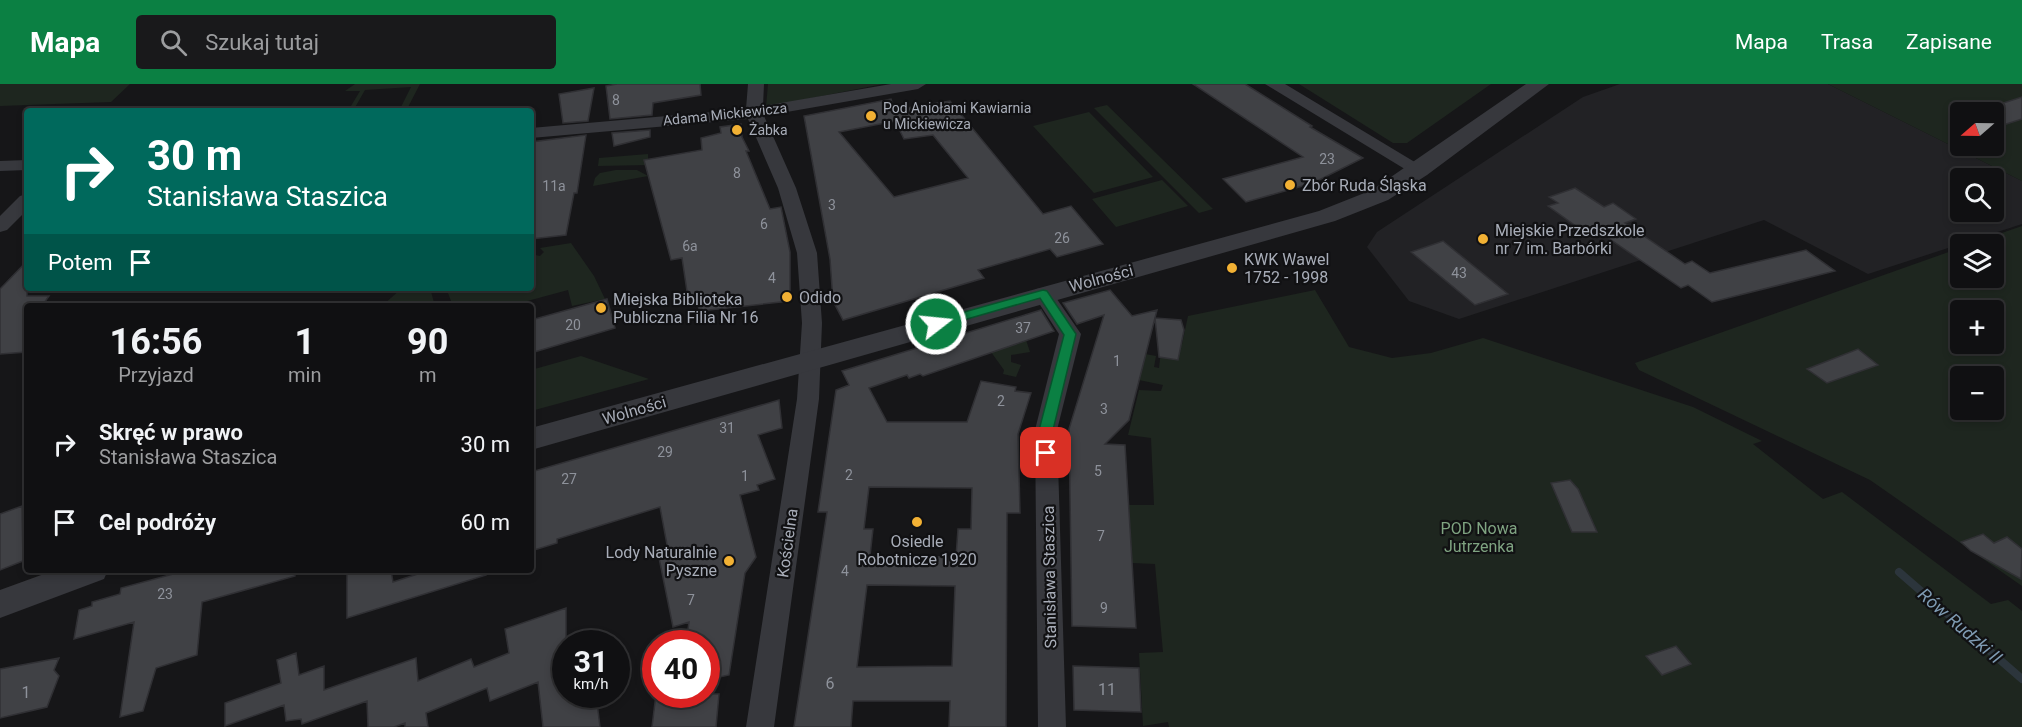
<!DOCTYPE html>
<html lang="pl">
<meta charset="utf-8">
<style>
body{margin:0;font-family:Roboto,sans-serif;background:#19191b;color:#f1f3f6;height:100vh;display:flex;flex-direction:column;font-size:22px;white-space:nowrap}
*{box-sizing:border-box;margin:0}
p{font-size:20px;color:#9c9d9f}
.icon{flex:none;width:33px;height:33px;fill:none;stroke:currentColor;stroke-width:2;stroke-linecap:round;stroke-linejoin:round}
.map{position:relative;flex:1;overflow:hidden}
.drawer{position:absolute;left:24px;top:219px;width:510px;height:270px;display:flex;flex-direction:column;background:#101012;border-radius:6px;box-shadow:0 3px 9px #0003,0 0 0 2px #303032}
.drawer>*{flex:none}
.hud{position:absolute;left:24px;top:24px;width:510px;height:183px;border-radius:6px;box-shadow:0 3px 9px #0003,0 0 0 2px #303032;background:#00695c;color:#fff;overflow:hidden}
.needle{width:39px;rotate:250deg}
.fabs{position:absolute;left:1950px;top:18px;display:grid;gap:12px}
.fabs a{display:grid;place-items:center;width:54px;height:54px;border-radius:6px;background:#101012;box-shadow:0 3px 9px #0003,0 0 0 2px #303032;font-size:30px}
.speed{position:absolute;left:552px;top:546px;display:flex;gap:12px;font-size:30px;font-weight:700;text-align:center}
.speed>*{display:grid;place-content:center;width:78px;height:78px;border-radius:50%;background:#101012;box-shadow:0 3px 9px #0003,0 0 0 2px #303032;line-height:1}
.speed small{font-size:15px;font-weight:400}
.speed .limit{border:9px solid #d22;background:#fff;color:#111}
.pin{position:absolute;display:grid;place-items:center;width:51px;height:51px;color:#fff;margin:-26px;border-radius:12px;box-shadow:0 3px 9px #0006}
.me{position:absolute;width:66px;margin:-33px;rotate:74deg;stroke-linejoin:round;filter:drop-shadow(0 0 4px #0008)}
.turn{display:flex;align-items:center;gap:21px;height:126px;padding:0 24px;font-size:27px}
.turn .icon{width:78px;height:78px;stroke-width:2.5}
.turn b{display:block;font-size:42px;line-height:51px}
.then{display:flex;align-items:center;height:57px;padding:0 24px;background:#0003;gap:12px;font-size:22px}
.eta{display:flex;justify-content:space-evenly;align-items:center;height:102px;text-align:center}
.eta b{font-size:36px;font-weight:700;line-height:42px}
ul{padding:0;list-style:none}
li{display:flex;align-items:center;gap:18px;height:78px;padding:0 24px}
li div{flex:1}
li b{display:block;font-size:22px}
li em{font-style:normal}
header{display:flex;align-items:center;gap:36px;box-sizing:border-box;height:84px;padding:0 30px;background:#0b8043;color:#fff}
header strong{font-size:28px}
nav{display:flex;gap:33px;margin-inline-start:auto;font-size:21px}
.search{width:420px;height:54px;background:#19191b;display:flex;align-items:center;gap:15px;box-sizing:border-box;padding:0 21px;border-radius:6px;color:#9c9d9f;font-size:22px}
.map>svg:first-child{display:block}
.built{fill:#222225;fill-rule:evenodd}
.green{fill:#1e261f;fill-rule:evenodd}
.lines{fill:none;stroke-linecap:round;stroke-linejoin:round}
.stream{stroke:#2c353c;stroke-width:8}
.building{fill:#404145;stroke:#303034;stroke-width:1.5;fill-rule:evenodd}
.minor{fill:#37383d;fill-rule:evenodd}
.tertiary{fill:#37383d;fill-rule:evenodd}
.route{fill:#0b8043;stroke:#07532c;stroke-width:1.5}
.poi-dot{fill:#f2b134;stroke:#111113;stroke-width:2}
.labels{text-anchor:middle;stroke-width:4.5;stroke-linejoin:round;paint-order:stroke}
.number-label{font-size:14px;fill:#8e929b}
.far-poi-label{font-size:14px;fill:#a8adb8;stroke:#111113;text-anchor:start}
.far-street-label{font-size:14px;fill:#a8adb8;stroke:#111113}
.poi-label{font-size:16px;fill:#a8adb8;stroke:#111113;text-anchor:start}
.street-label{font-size:16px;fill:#a8adb8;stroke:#111113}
.park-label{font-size:16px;fill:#7fa381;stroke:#111113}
.near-number-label{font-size:16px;fill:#8e929b}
.water-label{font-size:18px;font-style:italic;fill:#7f9bb3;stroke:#111113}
</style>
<header>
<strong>Mapa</strong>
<div class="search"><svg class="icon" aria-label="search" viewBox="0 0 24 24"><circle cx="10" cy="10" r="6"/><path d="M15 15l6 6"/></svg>Szukaj tutaj</div>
<nav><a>Mapa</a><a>Trasa</a><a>Zapisane</a></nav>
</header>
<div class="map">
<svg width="2022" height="643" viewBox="0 0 2022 643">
<rect width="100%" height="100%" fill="#161618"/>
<!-- built -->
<path class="built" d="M1620 0H1828L2022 97V140L1868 190 1764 136 1459 235 1409 217 1367 163 1377 148 1583 13ZM1960 94H1994V128H1960Z"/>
<!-- green -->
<path class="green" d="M0 0H130L111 18 0 22Z
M355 0H420L406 27H399L411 3 365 6 353 27H348L360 7H345Z
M768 0H883L766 23Z
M1299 0H1491L1407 59H1393Z
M1828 0H2022V97ZM1960 28H1994V62H1960Z
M1107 21 1213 125 1199 129 1094 24Z
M1089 28 1153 93 1094 109 1033 42Z
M648 70V81L598 82 599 74Z
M616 86H637L648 92 593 102 595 94 600 89Z
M1162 96 1188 122 1116 143 1092 115Z
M2022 142V502L1870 396 1639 286 1635 279 1960 164V194H1994V160H1970ZM1960 226H1994V260H1960ZM1960 292H1994V326H1960Z
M571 159 594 192 605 215 572 222 568 206 509 222H453L446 204H531V170L540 172 544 168 540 164Z
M402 204H430L435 222H382Z
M1315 206 1349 263 1392 274 1431 269 1483 254 1693 323 1762 357 1753 360 1823 415 1842 408 1991 520 2008 516 2022 527V643H1169L1168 638 1143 642 1139 569 1163 568 1155 480 1132 479 1129 421H1154L1151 354 1128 351 1139 306 1161 307 1163 301 1139 296 1145 270 1156 272 1154 283 1159 284 1161 266 1182 260 1188 232Z
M1026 256 1030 268 1011 271V278L1021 281 1016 293 1003 290 1004 286 991 268Z
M581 272 649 295 531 327V304L535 300 531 297V286Z"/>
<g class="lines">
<!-- stream -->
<path class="stream" d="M1899 488 2022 595"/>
</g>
<!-- building -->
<path class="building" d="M617 0H700L701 11 653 19 652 31 610 35 606 2Z
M1193 0H1245L1312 42 1310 43 1363 74 1313 99 1246 118 1223 95 1303 73Z
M594 4 588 37 563 39 559 10Z
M2022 13V35L1994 44V22Z
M891 15 894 26 950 17 1043 130 1071 122 1103 160 1057 173 1050 165 978 186 984 194 843 236 833 217 830 175 804 32ZM895 37 904 55 933 51 968 94 894 113 839 48Z
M741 40 742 53 749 67H746L770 125 781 123 790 168V217L700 227 694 212 688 214 682 174 671 176 644 76 702 66 701 54 721 49 720 43Z
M650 46V53L614 62 612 49Z
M586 51 577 109H574L566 151 531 155V58Z
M1575 104 1604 123 1613 119 1636 135 1625 139 1685 180 1692 177 1710 189 1806 166 1835 187 1712 218 1688 201 1681 204 1598 147 1587 150 1548 122 1558 119 1549 113Z
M1443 157 1508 210 1475 221 1411 168Z
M27 177V212H49L42 222H27V268L0 270V205Z
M1110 206 1132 232 1157 226 1129 336 1105 360 1125 361 1136 544 1072 542 1069 345 1104 231 1077 240 1063 219Z
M607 215 615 244 531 269V236Z
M1041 226 1054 247 923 292 920 290 909 294 907 291 869 304 887 338H967L981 297 1016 303 1015 307 1031 309 1018 350 1020 429H1007L1006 643H949L950 617H853L851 643H794L827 428H818L836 306 849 301 842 287ZM869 403 972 404 971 445H958L956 473 870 472 873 445H864ZM867 501 955 502 952 582 857 583Z
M1155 234 1181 236 1184 246 1178 276 1159 273Z
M1858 265 1878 281 1827 299 1807 285Z
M779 316 782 344 758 351 775 395 757 401 759 406 740 411 756 473 745 489 729 591 706 596V560H686L689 538 673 543 658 469 668 466 660 423 557 455V459L531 467V388Z
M1570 396 1578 405 1597 448H1572L1551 399Z
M22 422 23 477 0 486V430Z
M1983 450 1994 459 2007 453 2022 465 2021 495 1971 467 1961 458Z
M188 486H294L295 492 202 518 197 571 156 584 143 627 120 633 134 538 74 555 79 526 92 522V518L120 510 121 504Z
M347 486H391L393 498 430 486H485L486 491 347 534Z
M566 524V610H596L600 643H543L538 598 490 617 487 604 426 629 428 643H405V639L394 643H368L367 617 302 640 301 635 286 637 284 621 225 642V619L281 599 277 576 296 569 299 591 324 582V606L416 574 418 597 471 575 474 583 509 569 505 545Z
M1676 562 1691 580 1662 591 1646 572Z
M59 574 54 586 59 592 47 623 0 634V585Z
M1073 582 1139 584 1141 628 1074 626Z
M656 610H719L716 643H652Z"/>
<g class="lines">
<!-- minor -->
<path class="minor" d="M748 0H764L763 22 891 0H926L918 5 764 32 796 104 817 169 822 239 819 315 774 643H746L797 315 802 239 797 169 778 104 748 35 531 54V44L746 25Z
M1265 0H1285L1428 86 1425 90H1413Z
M27 76V86L0 87V77Z
M27 110V126L7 146 0 148V132L20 112Z
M1043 204 1050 205 1081 250 1057 346 1066 643H1038L1035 346 1059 250 1033 210 1036 205Z"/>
<!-- tertiary -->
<path class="tertiary" d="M1526 0H1549L1427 91 1388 116 1335 137 531 366V344L1319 127 1372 106Z
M55 486H108L104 495 0 534V506Z"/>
</g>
<!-- route -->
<path class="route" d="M1043 206 1047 207 1076 250 1053 346 1054 369 1046 374 1039 369V346L1064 251 1040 214 936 244 930 240 932 237Z"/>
<!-- markers -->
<g class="poi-dot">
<circle cx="871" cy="32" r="6"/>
<circle cx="737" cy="46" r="6"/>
<circle cx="1290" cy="101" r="6"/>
<circle cx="1483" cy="155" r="6"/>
<circle cx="1232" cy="184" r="6"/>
<circle cx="787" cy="213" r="6"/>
<circle cx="601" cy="224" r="6"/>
<circle cx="917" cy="438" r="6"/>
<circle cx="729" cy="477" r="6"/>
</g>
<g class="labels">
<!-- number labels -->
<g class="number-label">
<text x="616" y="21">8</text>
<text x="1327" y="80">23</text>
<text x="737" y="94">8</text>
<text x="554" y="107">11a</text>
<text x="832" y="126">3</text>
<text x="764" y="145">6</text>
<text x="1062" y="159">26</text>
<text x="690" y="167">6a</text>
<text x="1459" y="194">43</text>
<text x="772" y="199">4</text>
<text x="573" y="246">20</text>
<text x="1023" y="249">37</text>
<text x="1117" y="282">1</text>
<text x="1001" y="322">2</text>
<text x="1104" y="330">3</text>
<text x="727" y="349">31</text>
<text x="665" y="373">29</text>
<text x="1098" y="392">5</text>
<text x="849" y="396">2</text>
<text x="745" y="397">1</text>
<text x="569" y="400">27</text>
<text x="1101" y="457">7</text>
<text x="845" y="492">4</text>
<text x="165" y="515">23</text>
<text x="691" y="521">7</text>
<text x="1104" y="529">9</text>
</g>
<!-- far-poi labels -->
<g class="far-poi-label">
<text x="883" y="29">Pod Aniołami Kawiarnia<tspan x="883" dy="16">u Mickiewicza</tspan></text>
<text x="749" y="51">Żabka</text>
</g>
<!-- far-street labels -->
<g class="far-street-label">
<text transform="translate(725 30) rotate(-6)" y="5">Adama Mickiewicza</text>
</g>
<!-- poi labels -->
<g class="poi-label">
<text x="1302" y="107">Zbór Ruda Śląska</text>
<text x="1495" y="152">Miejskie Przedszkole<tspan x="1495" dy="18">nr 7 im. Barbórki</tspan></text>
<text x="1244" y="181">KWK Wawel<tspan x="1244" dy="18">1752 - 1998</tspan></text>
<text x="799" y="219">Odido</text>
<text x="613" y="221">Miejska Biblioteka<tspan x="613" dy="18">Publiczna Filia Nr 16</tspan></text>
<text x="917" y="463" text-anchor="middle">Osiedle<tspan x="917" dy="18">Robotnicze 1920</tspan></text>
<text x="717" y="474" text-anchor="end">Lody Naturalnie<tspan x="717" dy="18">Pyszne</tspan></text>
</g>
<!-- street labels -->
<g class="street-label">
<text transform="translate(1101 194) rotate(-15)" y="6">Wolności</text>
<text transform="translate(634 326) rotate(-16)" y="6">Wolności</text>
<text transform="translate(787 459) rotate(-82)" y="6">Kościelna</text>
<text transform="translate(1049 493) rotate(-91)" y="6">Stanisława Staszica</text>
</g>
<!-- park labels -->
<g class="park-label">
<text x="1479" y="450">POD Nowa<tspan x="1479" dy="18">Jutrzenka</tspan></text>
</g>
<!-- near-number labels -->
<g class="near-number-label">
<text x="830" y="605">6</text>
<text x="1107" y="611">11</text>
<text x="26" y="614">1</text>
</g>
<!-- water labels -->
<g class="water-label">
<text transform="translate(1960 542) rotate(41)" y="6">Rów Rudzki II</text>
</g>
</g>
</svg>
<div class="fabs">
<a><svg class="needle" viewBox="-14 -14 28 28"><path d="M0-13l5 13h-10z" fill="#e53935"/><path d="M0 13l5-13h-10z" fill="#9c9d9f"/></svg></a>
<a><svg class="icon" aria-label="search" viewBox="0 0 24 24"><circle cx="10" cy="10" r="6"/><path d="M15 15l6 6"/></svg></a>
<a><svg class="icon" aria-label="layers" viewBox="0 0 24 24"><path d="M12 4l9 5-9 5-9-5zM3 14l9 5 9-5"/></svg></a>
<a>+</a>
<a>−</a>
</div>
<div class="speed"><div>31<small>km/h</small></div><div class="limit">40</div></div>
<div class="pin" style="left:1046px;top:369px;background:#d93025"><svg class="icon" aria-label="arrive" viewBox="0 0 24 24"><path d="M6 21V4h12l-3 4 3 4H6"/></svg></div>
<svg class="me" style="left:936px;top:240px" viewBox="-20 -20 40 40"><circle r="17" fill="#0b8043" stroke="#fff" stroke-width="3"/><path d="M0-11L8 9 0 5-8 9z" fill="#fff"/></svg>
<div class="hud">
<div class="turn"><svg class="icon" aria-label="right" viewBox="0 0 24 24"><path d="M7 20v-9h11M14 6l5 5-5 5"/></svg><div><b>30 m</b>Stanisława Staszica</div></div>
<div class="then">Potem<svg class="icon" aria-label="arrive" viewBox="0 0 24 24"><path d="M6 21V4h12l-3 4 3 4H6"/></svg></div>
</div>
<section class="drawer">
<div class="eta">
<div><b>16:56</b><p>Przyjazd</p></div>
<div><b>1</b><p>min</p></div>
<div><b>90</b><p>m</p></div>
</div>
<ul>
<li><svg class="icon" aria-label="right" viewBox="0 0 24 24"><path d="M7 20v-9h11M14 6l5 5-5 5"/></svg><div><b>Skręć w prawo</b><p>Stanisława Staszica</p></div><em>30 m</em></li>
<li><svg class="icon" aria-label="arrive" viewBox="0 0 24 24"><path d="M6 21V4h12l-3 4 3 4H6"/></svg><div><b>Cel podróży</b></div><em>60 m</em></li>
</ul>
</section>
</div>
